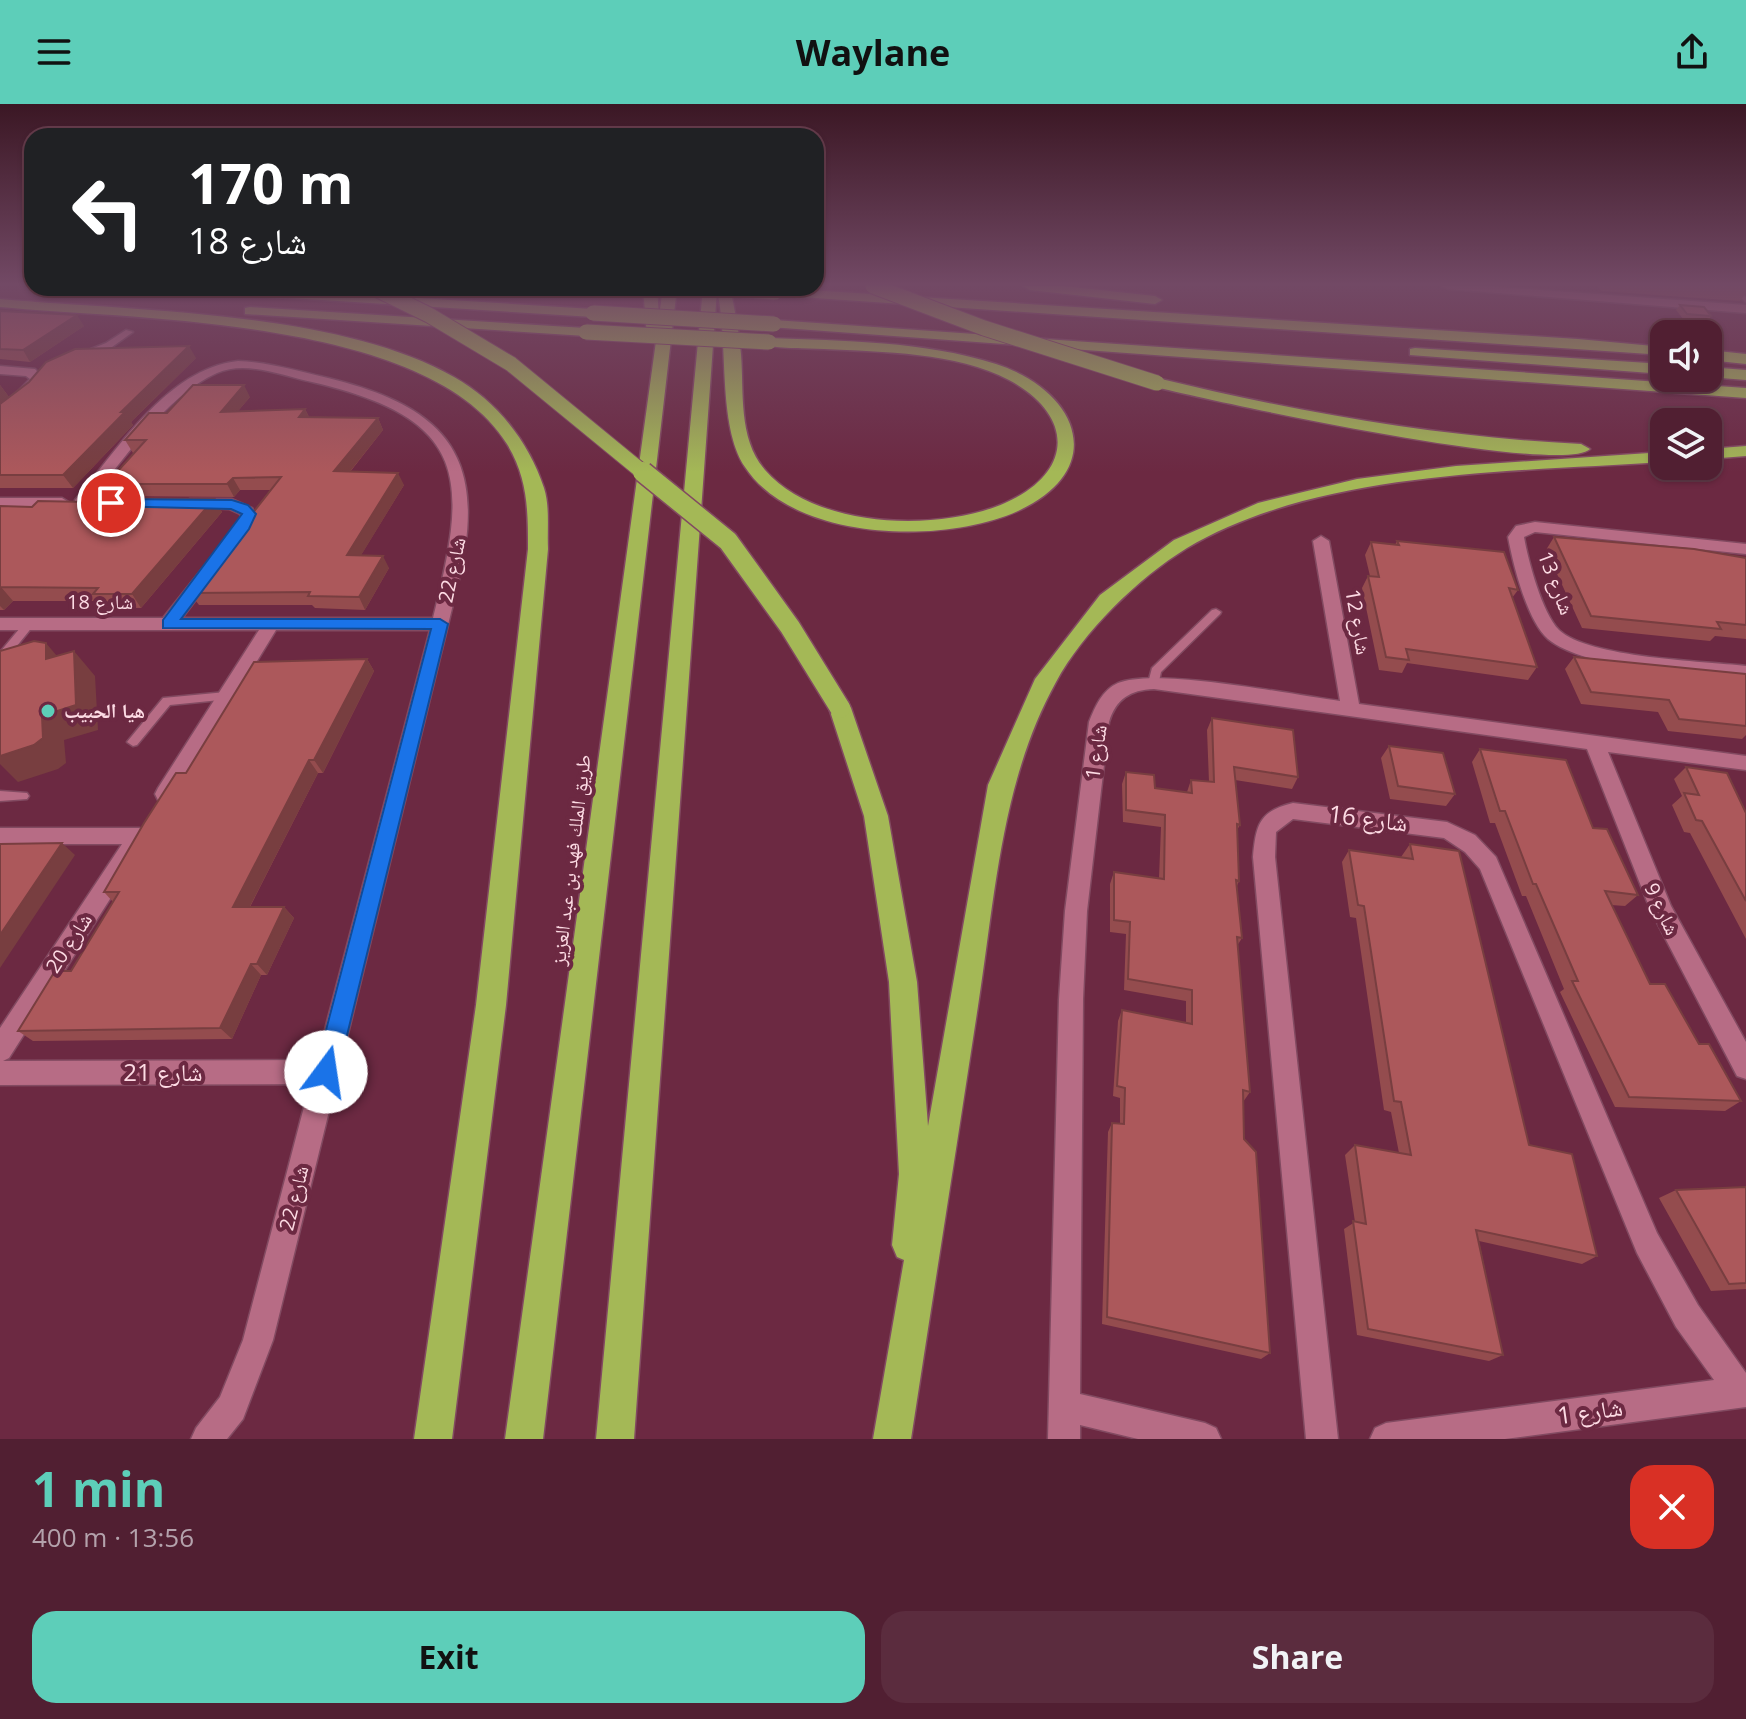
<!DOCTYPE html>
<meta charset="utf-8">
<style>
body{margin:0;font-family:"Open Sans","Noto Naskh Arabic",sans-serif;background:#5b2c3e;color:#f1f3f6;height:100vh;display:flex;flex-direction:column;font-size:30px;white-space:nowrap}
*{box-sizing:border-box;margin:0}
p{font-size:26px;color:#b4a2ac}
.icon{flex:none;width:44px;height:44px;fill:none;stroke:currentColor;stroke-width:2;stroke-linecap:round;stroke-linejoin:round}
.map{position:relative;height:1335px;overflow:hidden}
.panel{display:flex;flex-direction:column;background:#511f32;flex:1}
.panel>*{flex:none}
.top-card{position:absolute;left:24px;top:24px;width:800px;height:168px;border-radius:24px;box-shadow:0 2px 6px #0004,0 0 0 2px #673d4d;background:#202124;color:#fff;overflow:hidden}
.buttons{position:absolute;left:1650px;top:216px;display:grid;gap:16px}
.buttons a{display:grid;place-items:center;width:72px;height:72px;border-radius:16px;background:#511f32;box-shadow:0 2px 6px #0004,0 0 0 2px #673d4d;font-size:40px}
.pin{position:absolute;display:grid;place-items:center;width:68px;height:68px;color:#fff;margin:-34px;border:4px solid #fff;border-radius:50%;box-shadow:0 2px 8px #0007}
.me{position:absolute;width:88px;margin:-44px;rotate:14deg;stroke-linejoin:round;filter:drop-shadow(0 0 6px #0008)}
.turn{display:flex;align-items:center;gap:28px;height:168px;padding:0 32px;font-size:36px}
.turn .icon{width:104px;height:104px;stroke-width:2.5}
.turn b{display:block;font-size:56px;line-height:68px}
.round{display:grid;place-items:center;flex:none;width:84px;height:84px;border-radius:24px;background:#5b2c3e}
.head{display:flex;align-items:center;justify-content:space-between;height:136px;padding:0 32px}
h1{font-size:48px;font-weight:700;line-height:60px;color:#5dceb9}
.action{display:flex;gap:16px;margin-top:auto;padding:16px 32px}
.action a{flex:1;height:92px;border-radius:24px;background:#5dceb9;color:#111;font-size:32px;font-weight:700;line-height:92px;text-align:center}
.action a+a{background:#5b2c3e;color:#f1f3f6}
header{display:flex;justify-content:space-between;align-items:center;height:104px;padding:0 32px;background:#5dceb9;color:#111;font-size:36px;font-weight:700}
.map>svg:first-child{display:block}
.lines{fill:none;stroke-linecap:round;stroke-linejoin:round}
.service-casing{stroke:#824a61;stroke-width:3}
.minor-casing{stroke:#824a61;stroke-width:3}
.motorway-casing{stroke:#824a61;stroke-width:3}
.service{fill:#b76c85;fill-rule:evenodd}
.minor{fill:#b76c85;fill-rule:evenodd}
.motorway{fill:#a4b856;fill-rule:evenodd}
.motorway-bridge-far1-casing{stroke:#824a61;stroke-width:17;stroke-linecap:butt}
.motorway-bridge-casing{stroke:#824a61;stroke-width:23;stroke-linecap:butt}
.motorway-bridge-far1{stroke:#a4b856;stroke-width:15}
.motorway-bridge{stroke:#a4b856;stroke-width:20}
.wall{fill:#944c4e}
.shaded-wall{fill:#783e40}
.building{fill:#ac585b;stroke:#783e40;stroke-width:2}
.route{fill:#1a73e8;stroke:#114b97;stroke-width:2}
.poi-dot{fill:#5dceb9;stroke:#6c2942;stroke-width:3}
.labels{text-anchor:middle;stroke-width:8;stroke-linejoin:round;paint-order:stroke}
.street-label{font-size:20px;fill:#fddbe4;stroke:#6c2942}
.poi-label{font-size:20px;font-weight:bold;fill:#fddbe4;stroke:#6c2942;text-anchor:start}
.near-street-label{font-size:24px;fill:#fddbe4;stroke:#6c2942}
</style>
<header><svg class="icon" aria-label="menu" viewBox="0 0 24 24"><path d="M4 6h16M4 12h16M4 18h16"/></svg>Waylane<svg class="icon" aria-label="share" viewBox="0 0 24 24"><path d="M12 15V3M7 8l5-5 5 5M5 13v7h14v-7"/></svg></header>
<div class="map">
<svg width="1746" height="1335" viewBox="0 0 1746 1335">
<rect width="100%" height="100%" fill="#6c2942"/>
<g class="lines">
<defs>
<path id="service" d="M1730 182H1736L1746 193V199Z
M126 226 133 228 112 243 85 251 81 249 106 239Z
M1216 505 1221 508 1220 510 1161 568 1158 582H1150L1148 579 1152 564 1212 506Z
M29 517 33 518 34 520 33 522 4 558 0 559V548L25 518Z
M226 588 230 589 232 592 230 595 170 601 137 641 133 642 127 638 163 594Z
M0 687 27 689 29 692 27 695 0 697Z"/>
<path id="minor" d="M1442 182H1486L1746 201V209L1448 185Z
M238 257C268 258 298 267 328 274 451 304 488 356 458 480L273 1236 243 1315 227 1335H191L196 1324 220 1293 243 1236 310 980 0 981V924L122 740H0V724H139L146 726 150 732 9 954 3 957 317 956 430 526H276L172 696H158L155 690 158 684 259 526H0V514H163L202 465 208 464 216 469 182 514H433C468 375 471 315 312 278 283 272 246 256 217 269 165 292 121 360 85 402H75V396C118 346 166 265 238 257Z
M0 262 35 265 43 274 36 288 0 317V306L30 275 26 272 0 270Z
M0 394H62L70 399 62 404H0Z
M190 395H232L252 404 257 414 238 441H226L224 438 241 414 240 410 229 405 185 403V397Z
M1535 418 1746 440V450L1535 428 1524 433C1528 456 1542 509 1559 526 1589 554 1703 557 1746 562V574C1698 569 1585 566 1548 535 1527 517 1513 460 1508 433L1516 422Z
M1321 432 1329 437 1359 600 1746 652V666L1608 648 1671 802 1746 938V975L1737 972 1650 805 1587 645 1154 585C1130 586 1116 595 1109 618L1087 807 1083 895 1080 1290 1205 1319 1216 1324 1221 1335H1138L1080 1321V1335H1048L1059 895 1065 807 1089 618C1095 603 1102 586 1118 579 1155 563 1294 591 1340 597L1313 437Z
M1293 699 1447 718 1475 731 1496 753 1657 1129 1698 1201 1746 1269V1303L1505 1335H1370L1375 1324 1386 1319 1714 1276 1676 1223 1637 1149 1480 765 1465 748 1444 734 1293 715 1276 728 1275 753 1338 1335H1306L1253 753C1256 721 1259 707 1293 699Z"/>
<path id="motorway" d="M1023 182H1063L1155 192 1162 196 1155 200 1030 186Z
M185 184H258L593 205 600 209 593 213 192 188Z
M643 184H657L659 212 663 184H677L543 1335H505L656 237 647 233Z
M703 184H730C735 206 739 228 741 250 744 288 738 335 765 366 816 425 939 428 1005 399 1075 368 1074 311 1009 276 956 248 883 248 824 245 805 244 783 245 764 241L762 238 769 234C844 237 924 237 996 260 1077 286 1110 363 1020 406 946 441 794 438 745 363 717 321 729 239 717 186L634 1335H596Z
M777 184 1578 235 1664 243V251L770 191V185Z
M0 195C133 207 338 207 454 273 497 297 529 338 544 384 550 403 547 425 548 445L506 901 452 1335H414L476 901 528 445C528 407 528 374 507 340 429 213 136 216 0 203Z
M250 203 586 224 593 228 586 232 245 210V204Z
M774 216 1746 284V294L769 223V217Z
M1415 244 1664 260V270L1410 251V245Z
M1708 246 1746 250V260L1708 256Z
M1708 263 1746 266V276L1708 273Z
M1157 274C1297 308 1437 333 1581 340L1590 345C1560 373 1207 296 1151 282L1149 279Z
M1746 342V352L1708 355V345Z
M1664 348V358C1515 368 1318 366 1187 444 1138 474 1083 528 1056 578 1001 677 995 793 978 902 956 1047 933 1191 911 1335H873L904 1156 897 1153 892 1141 899 1070 889 878 864 712 829 604 832 598H848L851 604 888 712 917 878 928 1022 988 681 1035 575 1100 491 1174 436 1258 399 1357 375 1456 362Z"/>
</defs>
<!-- service casing -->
<use href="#service" class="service-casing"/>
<!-- minor casing -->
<use href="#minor" class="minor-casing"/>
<!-- motorway casing -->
<use href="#motorway" class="motorway-casing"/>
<!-- service -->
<use href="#service" class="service"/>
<!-- minor -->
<use href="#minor" class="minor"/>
<!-- motorway -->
<use href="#motorway" class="motorway"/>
<defs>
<path id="motorway-bridge-far1" d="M873 182 984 224 1157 279
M374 184 429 211 511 260 645 370
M717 184 775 188
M593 209 774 220
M586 228 769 238"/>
<path id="motorway-bridge" d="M643 368 728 437 790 523 840 604"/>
</defs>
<!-- motorway-bridge-far1 casing -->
<use href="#motorway-bridge-far1" class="motorway-bridge-far1-casing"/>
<!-- motorway-bridge casing -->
<use href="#motorway-bridge" class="motorway-bridge-casing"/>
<!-- motorway-bridge-far1 -->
<use href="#motorway-bridge-far1" class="motorway-bridge-far1"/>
<!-- motorway-bridge -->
<use href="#motorway-bridge" class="motorway-bridge"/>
</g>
<!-- wall -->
<path class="wall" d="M1598 182H1746V189L1740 197 1601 187Z
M1680 201 1711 212 1708 218 1684 216 1676 206Z
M0 207 84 222 30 258 0 255Z
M196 254 131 318 133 321 73 384H0V281L9 293Z
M250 293 238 307 305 305 309 313 378 314 383 326 350 368 404 381 361 451 389 464 365 506 315 504 312 501H199L190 489 271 386H240L234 393 115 392 106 380 135 349H133L125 336 167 309Z
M214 395 222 408 141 504 104 503 99 497H13L4 506H0V402L32 403 88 398Z
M1554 433 1746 454V535L1715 532 1710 537 1582 524 1546 446Z
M1397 437 1518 486 1512 494 1537 563 1528 576 1407 559 1402 569 1379 566 1362 484 1368 472H1370L1365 451 1371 438 1395 441Z
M1574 553 1746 570V631L1742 635 1668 627 1658 608 1581 600 1565 565Z
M367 555 374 567 323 669H318L250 803H284L294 814 267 871H261L232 935 33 937 18 927 71 867 113 798 104 788 186 669Z
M1212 614 1298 673 1292 685 1235 676 1240 721 1237 726 1239 777 1237 782 1242 834 1237 842 1250 988 1243 998 1244 1035 1270 1249 1261 1255 1102 1220 1108 1028 1112 1019 1120 1020V994L1113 992 1118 917 1122 906 1186 919V897L1124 886 1126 830 1110 828V780L1114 768 1159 774 1161 723 1123 718 1122 680 1126 668 1155 684 1187 688 1191 676 1209 678 1207 626Z
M1389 642 1455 690 1446 702 1390 695 1381 654Z
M1480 645 1593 724 1638 791 1625 802 1611 801 1650 880 1699 940 1741 997 1725 1007 1615 1003 1560 888 1564 885 1526 792H1522L1495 719H1490L1472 658Z
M1686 663 1746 709V835L1690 729 1684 728 1672 701 1682 692 1674 675Z
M1410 740 1529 1041 1597 1152 1582 1160 1479 1137 1503 1251 1489 1257 1357 1231 1344 1125 1355 1118 1345 1051 1355 1041 1399 1049 1391 1008 1384 1006 1356 814 1350 813 1342 758 1349 746 1401 753Z
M1746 1083V1185L1711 1187 1659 1094 1676 1086Z"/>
<!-- shaded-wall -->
<path class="shaded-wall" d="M77 211 84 222 30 258 23 246Z
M189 242 196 254 131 318 133 321 73 384 63 371 121 308Z
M0 281 9 293 0 303Z
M244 281 250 293 227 320 221 308Z
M305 305 311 317 299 313Z
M378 314 383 326 340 380 334 367Z
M398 369 404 381 354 463 347 451Z
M233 374 240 386 234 393 227 380Z
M214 395 222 408 141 504 132 490Z
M383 452 389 464 365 506 359 493Z
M1 483 13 497 4 506 0 502V485Z
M46 539 67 564 46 555Z
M74 547 95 572 98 626 64 636 66 659 58 665 18 678 0 660V639L42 612Z
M367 555 374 567 323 669 314 656Z
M309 656 318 669 244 814 233 803Z
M62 739 75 751 0 864V831Z
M284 803 294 814 267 871 257 860Z
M251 860 261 871 232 935 220 924Z"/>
<!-- building -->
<path class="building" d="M1680 201 1704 203 1711 212 1687 210Z
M0 207 77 211 23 246 0 245Z
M189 242 121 308H125L63 371H0V300L29 278 46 258 75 245Z
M193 281H244L221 308 305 305 299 313 378 314 334 367 398 369 347 451 383 452 359 493 308 492 310 488 190 489 281 373 233 374 227 380H106L146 336H125L149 309H167Z
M91 394 214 395 132 490H93L98 484 1 483 0 485V402L32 403 38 397 88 398Z
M1554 433 1694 445 1746 454V521L1717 518 1721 525 1591 512Z
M1397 437 1504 448 1518 486 1509 484 1537 563 1406 545 1409 556 1386 553 1368 472 1379 473 1371 438 1399 441Z
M34 537 46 539V555L74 547 76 601 42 612 43 634 34 641 0 652V547Z
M1574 553 1746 570V622L1679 615 1669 596 1591 588Z
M367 555 314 656H309L233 803H284L257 860H251L220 924 18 927 55 867H71L119 788H104L144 719 176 669H186L254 558Z
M1212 614 1293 626 1298 673 1234 663 1240 721 1237 720 1239 777 1236 776 1242 834 1237 833 1250 988 1243 986 1244 1035 1256 1048 1270 1249 1107 1213 1112 1019 1124 1020 1125 984 1117 982 1122 906 1192 920V886L1128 875 1130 818 1114 816V768L1164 775 1165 711 1126 706V668L1154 671 1155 684 1192 689 1191 676 1214 678Z
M1389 642 1443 649 1455 690 1398 682Z
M1480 645 1566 656 1593 724 1607 725 1638 791 1605 787 1650 880H1665L1699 940H1709L1741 997 1629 993 1572 877H1578L1536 780H1533L1505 707H1500Z
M1686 663 1727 669 1746 709V797L1702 717 1696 716 1684 689 1699 691Z
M62 739 0 831V740Z
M1410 740 1459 747 1529 1041 1572 1050 1597 1152 1476 1126 1503 1251 1368 1225 1353 1117 1366 1120 1355 1041 1411 1051 1401 998 1394 997 1364 802 1358 801 1349 746 1413 755Z
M1746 1083V1179L1729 1180 1676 1086Z"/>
<!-- sky -->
<linearGradient id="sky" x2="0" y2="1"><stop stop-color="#3b1724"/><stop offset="0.49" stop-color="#724965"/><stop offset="1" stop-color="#724965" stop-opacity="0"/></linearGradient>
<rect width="1746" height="368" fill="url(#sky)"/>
<!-- route -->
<path class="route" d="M111 395 232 396 248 401 256 410 249 425 181 515H440L448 520 338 968 334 976 326 979 318 976 315 968 431 525 163 524V516L242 410 231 405 106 402V396Z"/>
<!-- markers -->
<circle class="poi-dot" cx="48" cy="607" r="8"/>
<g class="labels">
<!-- street labels -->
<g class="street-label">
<text transform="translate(452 466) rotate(-78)" y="7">شارع 22</text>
<text transform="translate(1556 479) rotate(69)" y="7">شارع 13</text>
<text x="100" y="505">شارع 18</text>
<text transform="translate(1358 518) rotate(80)" y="7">شارع 12</text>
<text transform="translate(1096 648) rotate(-82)" y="7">شارع 1</text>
<text transform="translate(571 756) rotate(-83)" y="7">طريق الملك فهد بن عبد العزيز</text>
<text transform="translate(1662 805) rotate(65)" y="7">شارع 9</text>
<text transform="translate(69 839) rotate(-57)" y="7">شارع 20</text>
<text transform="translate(294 1094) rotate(-76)" y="7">شارع 22</text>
</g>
<!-- poi labels -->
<g class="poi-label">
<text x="64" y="614">هيا الحبيب</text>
</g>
<!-- near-street labels -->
<g class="near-street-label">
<text transform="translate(1368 715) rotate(7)" y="8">شارع 16</text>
<text x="163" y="977">شارع 21</text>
<text transform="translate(1590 1308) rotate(-8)" y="8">شارع 1</text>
</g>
</g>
</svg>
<div class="buttons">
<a><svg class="icon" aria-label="sound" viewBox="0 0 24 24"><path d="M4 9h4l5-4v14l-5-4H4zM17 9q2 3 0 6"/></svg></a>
<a><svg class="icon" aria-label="layers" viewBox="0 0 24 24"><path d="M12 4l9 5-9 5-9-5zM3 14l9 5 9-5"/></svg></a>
</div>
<div class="pin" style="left:111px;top:399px;background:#d93025"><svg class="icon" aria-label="arrive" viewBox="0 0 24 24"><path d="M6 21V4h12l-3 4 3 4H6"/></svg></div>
<svg class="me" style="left:326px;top:968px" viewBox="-20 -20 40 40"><circle r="19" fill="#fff"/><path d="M0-13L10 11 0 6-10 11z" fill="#1a73e8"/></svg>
<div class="top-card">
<div class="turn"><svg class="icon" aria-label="left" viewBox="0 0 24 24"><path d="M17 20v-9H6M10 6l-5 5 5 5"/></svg><div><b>170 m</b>شارع 18</div></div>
</div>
</div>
<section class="panel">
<div class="head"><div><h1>1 min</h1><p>400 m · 13:56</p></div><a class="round" style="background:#d93025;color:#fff"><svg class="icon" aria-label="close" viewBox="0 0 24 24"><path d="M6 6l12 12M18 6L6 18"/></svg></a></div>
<div class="action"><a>Exit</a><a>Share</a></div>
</section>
